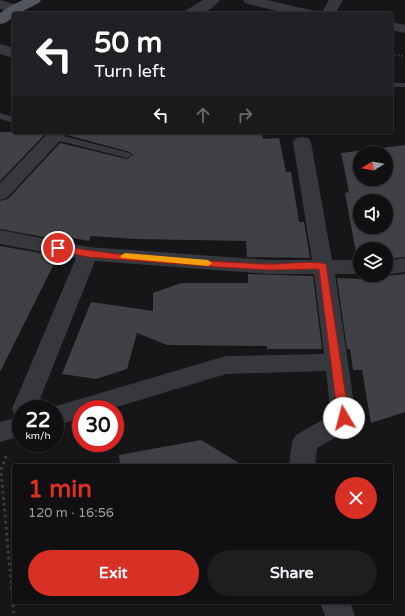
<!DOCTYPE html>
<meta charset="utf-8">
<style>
body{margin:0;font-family:"Varela Round",sans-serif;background:#1e1e20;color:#f1f3f6;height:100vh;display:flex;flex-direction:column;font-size:15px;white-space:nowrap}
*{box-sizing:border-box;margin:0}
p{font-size:13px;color:#9c9d9f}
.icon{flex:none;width:22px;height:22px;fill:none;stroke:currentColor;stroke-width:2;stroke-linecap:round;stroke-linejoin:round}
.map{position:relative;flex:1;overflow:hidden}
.sheet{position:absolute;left:12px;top:464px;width:381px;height:140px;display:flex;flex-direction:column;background:#101012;border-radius:4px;box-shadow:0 1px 3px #0004,0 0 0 1px #303032}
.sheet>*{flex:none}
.top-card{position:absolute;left:12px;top:12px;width:381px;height:122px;border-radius:4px;box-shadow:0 1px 3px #0004,0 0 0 1px #303032;background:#202124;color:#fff;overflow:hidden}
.needle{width:26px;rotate:259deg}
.buttons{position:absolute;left:353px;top:146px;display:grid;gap:8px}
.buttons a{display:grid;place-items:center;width:40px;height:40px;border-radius:50%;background:#101012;box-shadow:0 1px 3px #0004,0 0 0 1px #303032;font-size:20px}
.speed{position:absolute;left:12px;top:400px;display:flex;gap:8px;font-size:20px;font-weight:700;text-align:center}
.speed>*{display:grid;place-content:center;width:52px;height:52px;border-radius:50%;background:#101012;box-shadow:0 1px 3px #0004,0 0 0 1px #303032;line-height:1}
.speed small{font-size:10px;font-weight:400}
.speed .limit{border:6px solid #d22;background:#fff;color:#111}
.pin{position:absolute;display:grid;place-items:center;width:34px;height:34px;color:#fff;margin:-17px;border:2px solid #fff;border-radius:50%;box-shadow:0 1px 4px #0007}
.me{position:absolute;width:44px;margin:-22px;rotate:352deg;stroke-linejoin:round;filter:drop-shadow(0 0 3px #0008)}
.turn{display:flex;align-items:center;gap:14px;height:84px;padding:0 16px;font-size:18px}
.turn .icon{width:52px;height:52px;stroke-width:2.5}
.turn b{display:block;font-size:28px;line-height:34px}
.lanes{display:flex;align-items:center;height:38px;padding:0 16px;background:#0003;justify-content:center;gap:20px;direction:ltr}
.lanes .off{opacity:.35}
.round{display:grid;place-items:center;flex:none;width:42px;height:42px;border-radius:21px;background:#1e1e20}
.headline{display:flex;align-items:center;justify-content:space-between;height:68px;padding:0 16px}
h1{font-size:24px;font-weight:700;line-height:30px;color:#d93025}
.cta{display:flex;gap:8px;margin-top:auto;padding:8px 16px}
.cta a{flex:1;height:46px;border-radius:24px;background:#d93025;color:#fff;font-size:16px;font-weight:700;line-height:46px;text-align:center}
.cta a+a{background:#1e1e20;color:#f1f3f6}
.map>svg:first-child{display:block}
.building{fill:#404145;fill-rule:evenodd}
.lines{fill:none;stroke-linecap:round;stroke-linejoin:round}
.path-far2{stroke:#3d3f44;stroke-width:2;stroke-dasharray:1.5 2;stroke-linecap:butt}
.path-far1{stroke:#3d3f44;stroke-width:2.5;stroke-dasharray:2 3;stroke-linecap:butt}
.path{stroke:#3d3f44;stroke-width:3;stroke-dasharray:2.5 3.5;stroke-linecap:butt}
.service{fill:#37383d;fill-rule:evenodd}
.minor{fill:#37383d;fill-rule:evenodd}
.primary{fill:#53555c;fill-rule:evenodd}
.route{fill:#d93025;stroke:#8d1f18}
.slow{fill:#f59e0b}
</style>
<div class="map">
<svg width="405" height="616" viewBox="0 0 405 616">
<rect width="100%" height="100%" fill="#161618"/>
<!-- building -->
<path class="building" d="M0 132H47L0 181Z
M69 132H262L263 139 279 138 286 172H291L299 222H304L310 258 247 257 246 241 136 239 91 236 89 241 68 237 66 241 0 229V201L8 199 60 143 127 159 133 155 130 152 67 135Z
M405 145V257L386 259V249H360V258H357L345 193 349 192 341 153ZM360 153H386V179H360ZM360 201H386V227H360Z
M0 246 58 256 0 372Z
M248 274 313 276 322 349H267V346L167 345 137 333 127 369 96 379 62 374 91 302 153 311V293L181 283H248Z
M405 274V412L371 423 362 370H353L350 349H347L337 278 361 279V275H384L386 276Z
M201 440 244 466H120L119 455Z"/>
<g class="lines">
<!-- path-far2 -->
<path class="path-far2" d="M391 55 405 56"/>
<!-- path-far1 -->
<path class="path-far1" d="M388 290 397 312"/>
<!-- path -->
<path class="path" d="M6 456 1 470 14 616"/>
<!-- service -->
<path class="service" d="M391 83H405V87H391Z
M0 113 14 117V123L0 119Z
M55 134 130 153 132 155 127 158 52 139 51 137Z"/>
<!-- minor -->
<path class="minor" d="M0 0 20 6 22 9 20 12 15 13 0 9Z
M203 0H220C211 13 196 14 183 14L185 11Z
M243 0H267L315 11 317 14H288L245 3Z
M329 0H343L335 14H321Z
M391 22 405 25V33L391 30Z
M0 44 14 48V58L0 54Z
M49 132H68L7 198 0 200V183Z
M302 137 308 138 311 142 332 260H360V274H335L356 418 350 429 317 448 315 466H289L292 442 296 435 331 415 326 371 226 374 110 409H81V418L55 426V409H46L226 356 324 354 314 274H269L95 261 36 409H21V436L0 442V422L18 417 15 416 12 409 76 258 0 244V230L88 247 269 260H312L293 142 296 138Z
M405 258V272L386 275V261Z
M320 602H350L355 616H325Z"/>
<!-- primary -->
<path class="primary" d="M23 0H41L39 3 17 14H14V17L5 23 0 24V13L10 6Z"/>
</g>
<!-- route -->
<path class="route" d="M58 245C123 258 196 260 262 264 279 265 312 260 326 264L349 418 347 421H340L338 418 319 269 269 270 218 267 88 257 56 250 54 248Z"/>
<!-- slow -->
<path class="slow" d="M125 253 208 260 212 263 208 266 122 258 120 256Z"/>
</svg>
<div class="buttons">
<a><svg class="needle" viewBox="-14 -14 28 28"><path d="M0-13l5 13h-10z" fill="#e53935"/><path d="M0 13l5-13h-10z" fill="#9c9d9f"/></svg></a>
<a><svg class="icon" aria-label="sound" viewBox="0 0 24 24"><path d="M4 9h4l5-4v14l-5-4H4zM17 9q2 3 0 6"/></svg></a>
<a><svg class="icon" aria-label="layers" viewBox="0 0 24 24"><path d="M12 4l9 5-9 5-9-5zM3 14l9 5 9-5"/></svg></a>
</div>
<div class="speed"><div>22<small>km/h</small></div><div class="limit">30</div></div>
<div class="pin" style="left:58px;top:248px;background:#d93025"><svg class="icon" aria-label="arrive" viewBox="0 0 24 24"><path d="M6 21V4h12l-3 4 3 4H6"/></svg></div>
<svg class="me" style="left:344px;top:418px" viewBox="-20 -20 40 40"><circle r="19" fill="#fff"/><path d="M0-13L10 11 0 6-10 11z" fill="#d93025"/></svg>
<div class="top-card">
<div class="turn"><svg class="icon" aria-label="left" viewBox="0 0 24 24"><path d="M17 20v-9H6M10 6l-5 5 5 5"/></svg><div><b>50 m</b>Turn left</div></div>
<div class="lanes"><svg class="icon" aria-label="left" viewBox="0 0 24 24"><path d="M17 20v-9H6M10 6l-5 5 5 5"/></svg><svg class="icon off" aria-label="ahead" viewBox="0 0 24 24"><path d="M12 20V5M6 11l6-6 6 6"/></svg><svg class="icon off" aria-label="right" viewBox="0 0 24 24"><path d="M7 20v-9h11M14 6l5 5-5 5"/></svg></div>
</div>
<section class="sheet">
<div class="headline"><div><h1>1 min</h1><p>120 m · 16:56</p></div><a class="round" style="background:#d93025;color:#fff"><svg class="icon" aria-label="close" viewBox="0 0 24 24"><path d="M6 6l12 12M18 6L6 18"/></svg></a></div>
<div class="cta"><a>Exit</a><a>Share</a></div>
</section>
</div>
